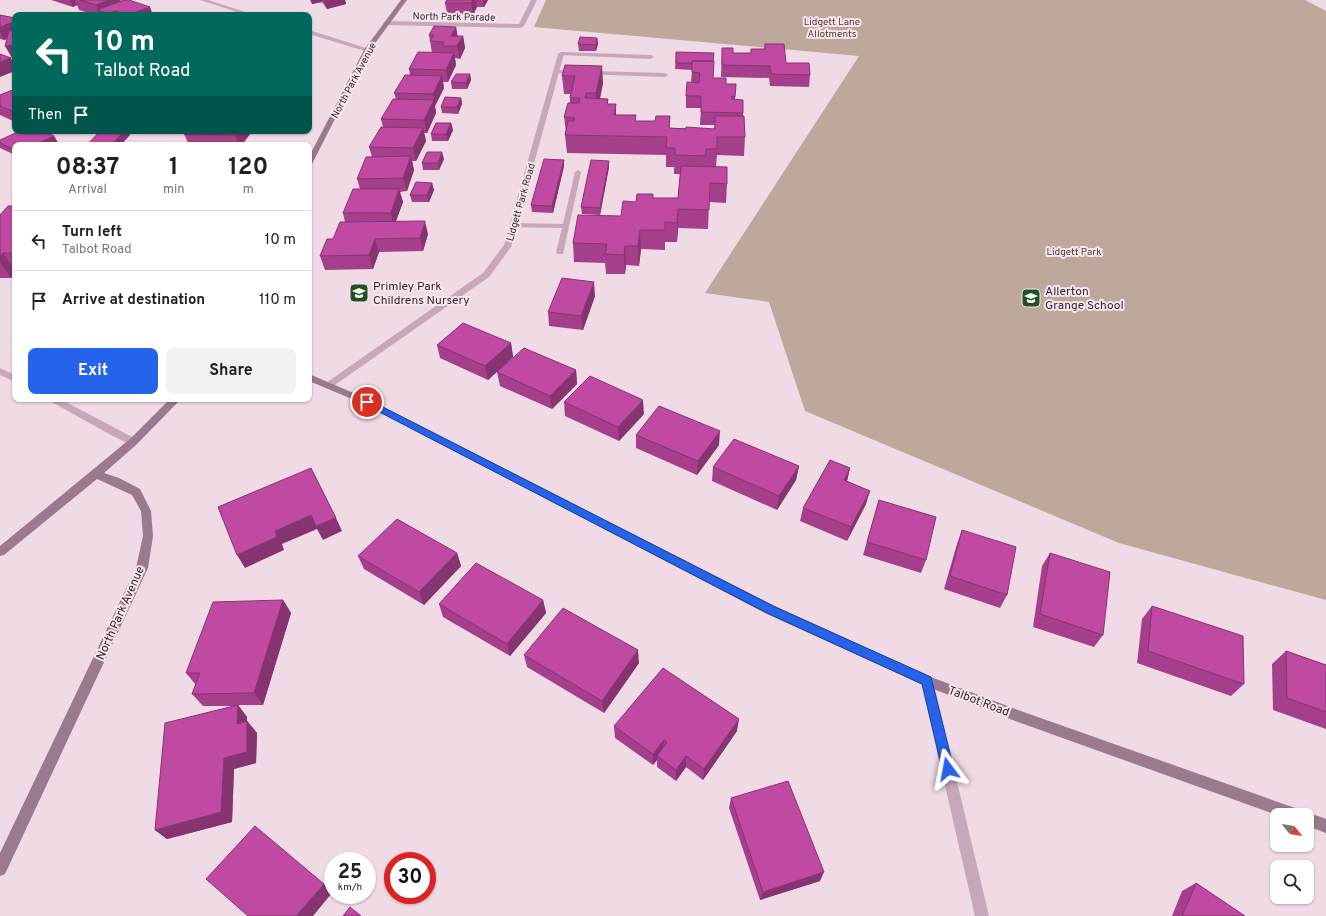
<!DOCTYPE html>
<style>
body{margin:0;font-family:Overpass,sans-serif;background:#f2f2f2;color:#202124;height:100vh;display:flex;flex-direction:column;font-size:15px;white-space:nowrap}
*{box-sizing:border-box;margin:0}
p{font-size:13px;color:#757577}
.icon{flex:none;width:22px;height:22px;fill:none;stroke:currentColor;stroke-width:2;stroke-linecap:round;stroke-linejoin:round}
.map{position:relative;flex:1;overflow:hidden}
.panel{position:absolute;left:12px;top:142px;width:300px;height:260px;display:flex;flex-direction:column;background:#fff;border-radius:8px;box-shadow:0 1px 3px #0004}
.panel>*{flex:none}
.hud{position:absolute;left:12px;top:12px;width:300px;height:122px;border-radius:8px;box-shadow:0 1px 3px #0004;background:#00695c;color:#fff;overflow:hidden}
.needle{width:26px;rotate:120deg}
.fabs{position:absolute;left:1270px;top:808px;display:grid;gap:8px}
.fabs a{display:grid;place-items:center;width:44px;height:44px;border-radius:8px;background:#fff;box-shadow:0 1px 3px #0004;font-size:20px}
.speed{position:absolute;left:324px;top:852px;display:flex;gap:8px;font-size:20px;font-weight:700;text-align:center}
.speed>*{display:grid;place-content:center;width:52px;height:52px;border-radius:50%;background:#fff;box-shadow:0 1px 3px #0004;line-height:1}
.speed small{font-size:10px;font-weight:400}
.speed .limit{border:6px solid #d22;background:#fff;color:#111}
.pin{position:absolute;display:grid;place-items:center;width:34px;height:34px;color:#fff;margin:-17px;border:2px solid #fff;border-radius:50%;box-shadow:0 1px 4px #0007}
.me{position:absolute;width:44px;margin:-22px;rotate:347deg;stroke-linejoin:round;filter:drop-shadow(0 0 3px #0008)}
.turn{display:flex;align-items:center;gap:14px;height:84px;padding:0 16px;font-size:18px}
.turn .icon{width:52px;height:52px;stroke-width:2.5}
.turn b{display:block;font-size:28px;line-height:34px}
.then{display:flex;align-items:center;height:38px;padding:0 16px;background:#0003;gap:8px;font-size:15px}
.eta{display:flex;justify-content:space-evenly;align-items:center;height:68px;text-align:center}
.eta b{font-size:24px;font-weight:700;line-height:28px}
.cta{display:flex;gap:8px;margin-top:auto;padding:8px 16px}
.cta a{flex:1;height:46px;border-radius:8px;background:#2563eb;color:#fff;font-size:16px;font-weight:700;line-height:46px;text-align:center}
.cta a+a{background:#f2f2f2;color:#202124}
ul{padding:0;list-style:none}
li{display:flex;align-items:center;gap:12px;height:60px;padding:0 16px;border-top:1px solid #e0e0e0}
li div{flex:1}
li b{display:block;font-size:15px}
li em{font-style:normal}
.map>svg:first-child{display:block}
.green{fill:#bea79b}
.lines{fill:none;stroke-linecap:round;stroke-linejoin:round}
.lane{fill:#c7a7b9;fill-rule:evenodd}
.street{fill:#c7a7b9;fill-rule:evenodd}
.secondary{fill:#9b798e;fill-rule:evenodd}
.wall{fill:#a53f8b}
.shaded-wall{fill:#863371}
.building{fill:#c049a2;stroke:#863371}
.route{fill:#2563eb;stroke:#184099}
.labels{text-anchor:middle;stroke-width:4;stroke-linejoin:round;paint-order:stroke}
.far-street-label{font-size:10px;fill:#342730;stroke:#f8e6ee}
.far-park-label{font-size:10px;fill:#513a2c;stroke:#f8e6ee}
.poi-label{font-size:12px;fill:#342730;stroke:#f8e6ee;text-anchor:start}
.street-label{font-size:12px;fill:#342730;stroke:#f8e6ee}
</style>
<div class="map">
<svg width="1326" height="916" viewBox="0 0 1326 916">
<rect width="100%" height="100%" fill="#f0dae5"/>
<!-- green -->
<path class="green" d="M546 0H1305L1326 11V600L1119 543 805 411 769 302 705 293 859 56 534 27Z"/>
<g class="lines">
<!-- lane -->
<path class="lane" d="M531 0H537L524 26 521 28 386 25 383 23 386 21 519 24Z
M561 52 651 55 654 57 651 59 559 55 558 54Z
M556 70 665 73 668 75 665 77 554 73 553 72Z
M578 170 581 172 563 254H557L556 252 562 228 510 227V223H513L563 224 575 172Z"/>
<!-- street -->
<path class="street" d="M200 0H208L255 15H246Z
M309 30 369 49 370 50 365 51 309 34Z
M561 52 564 54 511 247 489 277 332 387H326L324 385 326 383 483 273 504 245 558 54Z
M0 368 15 375V382L0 375Z
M48 399H60L136 439 138 442 136 445 133 446 111 435 50 401Z
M927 675 931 677 933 681 989 916H975L921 681 923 677Z"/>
<!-- secondary -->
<path class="secondary" d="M401 0H407L370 50 312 164 309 166V157L364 50Z
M309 374 370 400 775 606 931 677 1018 710 1295 808 1300 810 1302 815 1307 812 1326 819V833L1307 826V815H1277L1018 722 923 685 767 614 364 404 309 381Z
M170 399H181L136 445 104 473 119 478 140 489 151 511 153 536 148 568 5 874 0 876V853L136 568 143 536 141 511 132 495 97 479 4 555 0 556V546L130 439Z"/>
</g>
<!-- wall -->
<path class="wall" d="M51 0H120L121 1 153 15H96L79 10 77 5 73 7Z
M310 0H345L346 4 327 9 322 2 312 4Z
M447 0H488L484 7H477L473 15 447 14 445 3Z
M0 15 15 18 12 58 7 39 4 40 0 39Z
M456 27 457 36H463L465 48 460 59 455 58 456 65 448 82H443L444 88 435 106 436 113 427 133H424L426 141 416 161H412L414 170 407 191 400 192 403 202 396 221 428 234 423 251 379 252 373 269 325 270 320 256 345 222 343 213 360 189 357 179 372 157 369 147 383 127 381 119 396 99 394 93 410 75 409 69 432 53 429 35Z
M597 38 598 44 596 51H579L578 44Z
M765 44 786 63 810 75 809 87 770 86 769 78 721 77 722 48 733 53H751V49H764Z
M676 52 713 78 726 84H736L735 99 743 113V116L745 137 744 156 717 155 716 167 727 184 726 203 709 202 708 229 678 228 677 242H665V250L641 249 639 266 626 265 625 274H606L605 263 574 262 573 243 621 216 636 202 653 198H678L680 174H674V167H666V155L567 153 565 135 566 132 564 117 570 103V98L571 94H564L562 76 565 65 603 83 600 99H608V104H616V115L636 121H655L670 116V128L714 129 715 125H700L701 108H686V96L691 82 692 70 675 69Z
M470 74 471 80 467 89H452L451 82Z
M15 89V122L0 115V95Z
M461 98 462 104 458 114 442 113 441 107Z
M451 123 453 130 448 141H432L431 134Z
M252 131 242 145H189L184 134Z
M54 136 58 143 52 145H15V155L0 148V140Z
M444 159 439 170H423L422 163Z
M564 160V166L553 213 532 212 531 205Z
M609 167 600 215 582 214 581 207Z
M432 183 434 190 429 202H412L410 195Z
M15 206V274L11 278H0V215Z
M595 296 583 330 549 326 548 312Z
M511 343 513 357 488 380 440 358 437 345Z
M576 370 577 384 552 409 500 386 497 372Z
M564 402 644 414 619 441 565 416Z
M636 435 719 445 697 475 636 448Z
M799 466 796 480 777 510 712 481 713 467Z
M850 468 847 481 866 504 847 541 800 521 803 508Z
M879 500 926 560 921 573 863 555Z
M962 530 1007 595 1000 608 944 589 957 544Z
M457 553 461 566 424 605 364 569 358 556Z
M1050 553 1103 635 1094 647 1033 627 1042 566Z
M283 600 291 613 263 705H238L247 717V721L257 733 256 763 234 769 232 822 167 839 155 830 236 706H203L192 694 196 685 186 673Z
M543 600 546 613 510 656 443 617 439 604Z
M1152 606 1244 684 1231 696 1137 663 1142 619Z
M1286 651 1326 665V729L1273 710 1272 664Z
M524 655 639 663 604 713 527 667Z
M614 726 737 731 703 780 686 767 676 781 657 767V760L653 765 615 738Z
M731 798 820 881 760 900 729 808Z
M1196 883 1245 916H1172L1182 891Z"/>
<!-- shaded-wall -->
<path class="shaded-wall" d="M70 0H75L77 5 73 7Z
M110 0H120L124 8 115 12 116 15H109L108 14 99 11 96 5Z
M311 0H322V2L312 4Z
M324 0H345L346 4 327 9Z
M473 0H475L477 7 473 15 471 3Z
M483 0H488L484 7Z
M150 7 153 15H128Z
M15 21V35L4 40 0 32V27Z
M456 27 458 38 451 36Z
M463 36 465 48 460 59 457 46Z
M597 38 598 44 596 51V45Z
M15 45V58H12L5 46Z
M454 53 456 65 448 82 446 70Z
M11 58 15 66V71L0 77V62Z
M602 66 603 83 597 111 596 93Z
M470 74 471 80 467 89 466 83Z
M442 76 444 88 435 106 433 94Z
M461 98 462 104 458 114 457 107Z
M434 100 436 113 427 133 424 120Z
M616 104V122L614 115Z
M451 123 453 130 448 141 446 134Z
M423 128 426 141 416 161 413 148Z
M124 131H128L130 135 121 145H111Z
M238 131H252L242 145H239L235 135Z
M54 136 58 143 52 145H34Z
M442 152 444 159 439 170 438 163Z
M411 156 414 170 407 191 403 178Z
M564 160V166L553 213 552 206Z
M609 161V167L600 215V208Z
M432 183 434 190 429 202 427 195Z
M399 189 403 202 394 226 391 213Z
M678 209V228L677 242V223Z
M425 221 428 234 423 251 420 238Z
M640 230 641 249 639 266 638 246Z
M375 239 379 252 373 269 369 255Z
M625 246 626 265 625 274 624 255Z
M3 253 15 271V274L11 278 0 262V256Z
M594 282 595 296 583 330 581 316Z
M511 343 513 357 488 380 485 366Z
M576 370 577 384 552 409 550 396Z
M643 400 644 414 619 441 618 427Z
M720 431 719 445 697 475 698 461Z
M799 466 796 480 777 510 779 496Z
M850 468 847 481 844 480Z
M870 491 866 504 847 541 851 527Z
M311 515 336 518 342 531 323 540 317 529 282 544 284 550 245 568 237 555 275 531Z
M457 553 461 566 424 605 419 592Z
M283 600 291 613 263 705 254 693Z
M543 600 546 613 510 656 507 644Z
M638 650 639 663 604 713 602 701Z
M238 705 247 717V736L237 724Z
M739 719 737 731 703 780 704 769Z
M247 721 257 733 256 763 234 769 232 822 167 839 155 830 224 758Z
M664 740V751L657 756V760L653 765V754Z
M686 756V767L676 781V770Z
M824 872 820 881 760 900 763 892Z
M324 884 332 893 313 916H296Z"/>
<!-- building -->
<path class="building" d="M80 0H110L96 5Z
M124 0H129L150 7 128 15 115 11 108 14 97 10Z
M447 0H473L471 3H445Z
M0 15 15 18V21L0 27Z
M434 26 456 27 451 36H463L457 46H442L444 42 430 41 434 35H429Z
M15 30V45L5 46 9 31Z
M580 37 597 38 596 45 578 44Z
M765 44H784L786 63H809L810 75 771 74 770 66 722 65V48H733V53H751V49H765Z
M418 52 454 53 446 70 409 69Z
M676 52 714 53 713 61H692V63H676Z
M0 54 11 58 0 62Z
M692 61H714L713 78H726V84H736L735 97 732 96V99L743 100V113L701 112V96H686L687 82 699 83 700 73 692 72Z
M565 65 602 66 596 93H586L585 98 608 99 607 104H616L614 115H636L635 121H655L656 116H670L669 128 686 129V127L715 129V116H744L745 137H717V149H706L705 156 675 155V148H666L667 137 565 135 568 121H574L575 118 564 117 568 103H579L580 98H570L575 76H562Z
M456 74H470L466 83 451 82Z
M405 75 442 76 433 94 394 93Z
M15 89V112L0 106V95Z
M445 97 461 98 457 107H441Z
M393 99 434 100 424 120 381 119Z
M436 123H451L446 134H431Z
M381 127 423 128 413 148 369 147Z
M20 131H42L54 136 34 145H15V150L0 143V140Z
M100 131H124L111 145H87Z
M187 131H238L235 135 184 134Z
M427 152H442L438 163H422Z
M411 156 403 178 357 179 366 157Z
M544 159 564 160 552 206 531 205Z
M591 160 609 161 600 208 581 207Z
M681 166 727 167V184L710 183 709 210 678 209 677 223 665 222V230H640L638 246H625L624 255 605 254 607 244 573 243 578 215 621 216 623 201 636 202 637 194H653V198H678Z
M416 182 432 183 427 195H410Z
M353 189H399L391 213H343Z
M8 206H15V253H3L0 256V215Z
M425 221 420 238 375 239 369 255 320 256 327 239H333L340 222Z
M562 278 594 282 581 316 548 312Z
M463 323 511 343 485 366 437 345Z
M524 348 576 370 550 396 497 372Z
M590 376 643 400 618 427 564 402Z
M659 406 720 431 698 461 636 435Z
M734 439 799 466 779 496 713 467Z
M830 460 850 468 844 480 870 491 851 527 803 508Z
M311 468 336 518 316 526 311 515 275 531 277 537 237 555 218 507Z
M879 500 936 517 926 560 867 542Z
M397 519 457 553 419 592 358 556Z
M962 530 1016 547 1007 595 950 576Z
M1050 553 1110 572 1103 635 1040 614Z
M476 563 543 600 507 644 439 604Z
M283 600 254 693 192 694 200 673H186L213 602Z
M1152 606 1243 636 1244 684 1148 651Z
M563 608 638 650 602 701 524 655Z
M1286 651 1326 665V712L1287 698Z
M663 668 739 719 704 769 686 756 676 770 657 756 667 742 664 740 653 754 614 726Z
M238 705 237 724 247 721V752L224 758 221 812 155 830 165 723Z
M788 781 824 872 763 892 731 798Z
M255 826 324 884 296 916H248L206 879Z
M1196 883 1245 916H1182Z
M350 907 361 916H343Z"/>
<!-- route -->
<path class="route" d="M367 399 775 607 931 677 954 769 952 773 948 775 943 773 942 769 922 684 767 613 364 404 363 402 364 400Z"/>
<!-- icons -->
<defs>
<symbol id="school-square" viewBox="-11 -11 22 22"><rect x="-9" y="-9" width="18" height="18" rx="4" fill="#1f5323" stroke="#f8e6ee"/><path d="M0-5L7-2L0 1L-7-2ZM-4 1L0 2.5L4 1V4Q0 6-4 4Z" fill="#fff"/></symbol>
</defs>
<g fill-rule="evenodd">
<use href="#school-square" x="348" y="282" width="22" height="22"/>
<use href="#school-square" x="1020" y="287" width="22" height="22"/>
</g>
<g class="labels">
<!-- far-street labels -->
<g class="far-street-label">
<text transform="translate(454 16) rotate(1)" y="4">North Park Parade</text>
<text transform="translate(353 80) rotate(-62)" y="4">North Park Avenue</text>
<text transform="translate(520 202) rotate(-74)" y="4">Lidgett Park Road</text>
</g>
<!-- far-park labels -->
<g class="far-park-label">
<text x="832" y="25">Lidgett Lane<tspan x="832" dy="12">Allotments</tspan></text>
<text x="1074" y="255">Lidgett Park</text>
</g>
<!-- poi labels -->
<g class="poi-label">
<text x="373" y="290">Primley Park<tspan x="373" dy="14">Childrens Nursery</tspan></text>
<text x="1045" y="295">Allerton<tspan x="1045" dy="14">Grange School</tspan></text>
</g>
<!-- street labels -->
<g class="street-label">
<text transform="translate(120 613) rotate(-66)" y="4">North Park Avenue</text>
<text transform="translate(979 701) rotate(21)" y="4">Talbot Road</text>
</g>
</g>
</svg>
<div class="fabs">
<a><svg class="needle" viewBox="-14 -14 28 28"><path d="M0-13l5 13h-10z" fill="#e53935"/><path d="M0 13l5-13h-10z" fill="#757577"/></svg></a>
<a><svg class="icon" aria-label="search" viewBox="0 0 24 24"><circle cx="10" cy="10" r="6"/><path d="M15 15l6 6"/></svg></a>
</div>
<div class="speed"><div>25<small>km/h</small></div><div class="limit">30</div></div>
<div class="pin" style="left:367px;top:402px;background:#d93025"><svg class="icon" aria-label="arrive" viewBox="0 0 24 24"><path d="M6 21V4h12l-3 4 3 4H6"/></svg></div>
<svg class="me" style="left:948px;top:769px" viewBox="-20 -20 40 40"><path d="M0-17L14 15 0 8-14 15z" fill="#2563eb" stroke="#fff" stroke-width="4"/></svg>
<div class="hud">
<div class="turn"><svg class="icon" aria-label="left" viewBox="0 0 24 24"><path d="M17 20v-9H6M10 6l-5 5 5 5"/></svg><div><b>10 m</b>Talbot Road</div></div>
<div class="then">Then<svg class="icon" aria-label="arrive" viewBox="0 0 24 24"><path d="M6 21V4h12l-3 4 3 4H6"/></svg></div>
</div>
<section class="panel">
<div class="eta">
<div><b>08:37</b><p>Arrival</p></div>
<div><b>1</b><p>min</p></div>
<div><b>120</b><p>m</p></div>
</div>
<ul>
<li><svg class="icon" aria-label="left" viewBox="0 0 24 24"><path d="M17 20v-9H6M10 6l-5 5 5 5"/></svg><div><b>Turn left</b><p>Talbot Road</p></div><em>10 m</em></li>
<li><svg class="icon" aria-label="arrive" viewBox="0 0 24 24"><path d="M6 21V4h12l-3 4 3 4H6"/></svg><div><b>Arrive at destination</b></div><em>110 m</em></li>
</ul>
<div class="cta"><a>Exit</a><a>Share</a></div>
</section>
</div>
